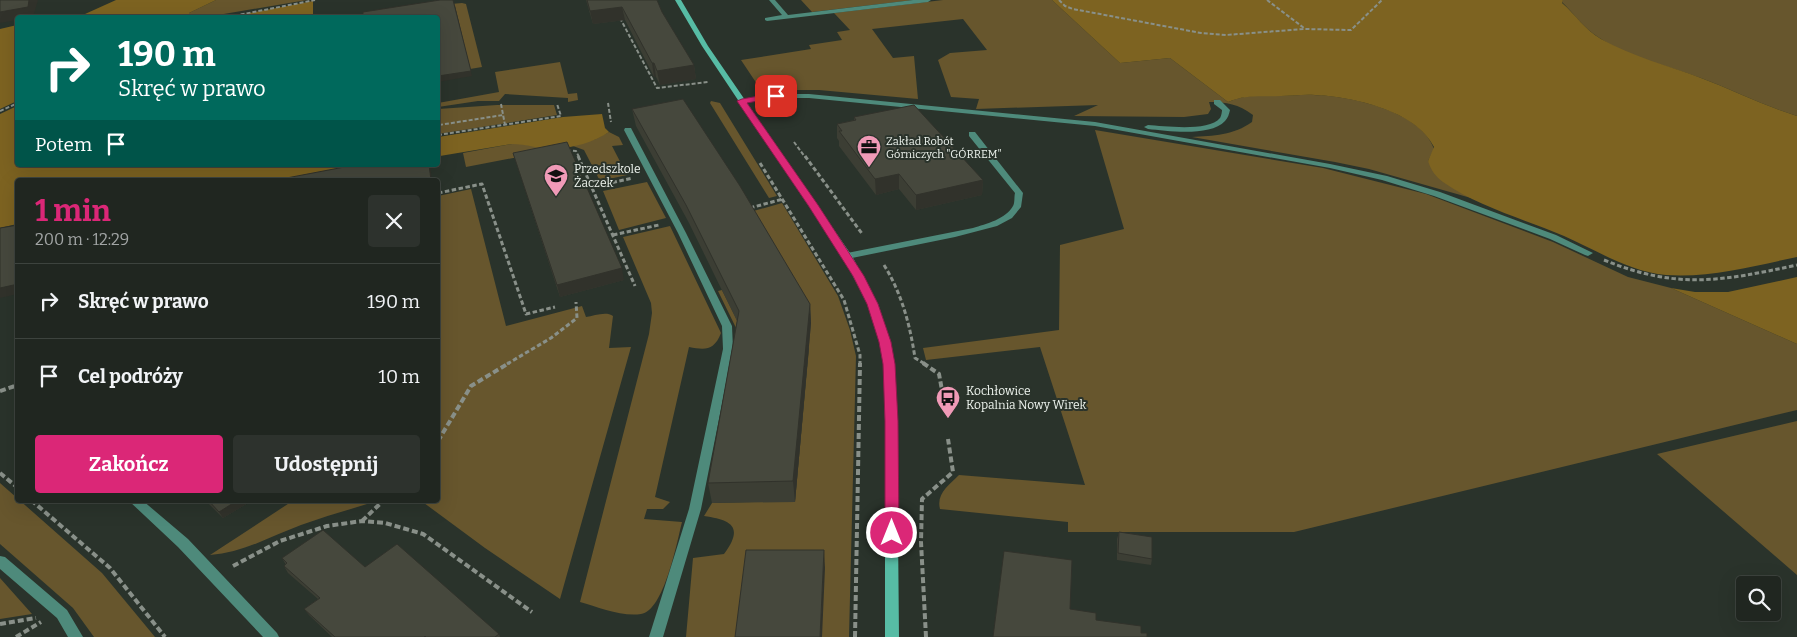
<!DOCTYPE html>
<html lang="pl">
<meta charset="utf-8">
<style>
body{margin:0;font-family:Bitter,serif;background:#2d322d;color:#f1f3f6;height:100vh;display:flex;flex-direction:column;font-size:19px;white-space:nowrap}
*{box-sizing:border-box;margin:0}
p{font-size:16px;color:#a2a5a5}
.icon{flex:none;width:28px;height:28px;fill:none;stroke:currentColor;stroke-width:2;stroke-linecap:round;stroke-linejoin:round}
.map{position:relative;flex:1;overflow:hidden}
.sheet{position:absolute;left:15px;top:178px;width:425px;height:325px;display:flex;flex-direction:column;background:#202620;border-radius:5px;box-shadow:0 5px 20px #0002,0 0 0 1px #3d433e}
.sheet>*{flex:none}
.top-card{position:absolute;left:15px;top:15px;width:425px;height:152px;border-radius:5px;box-shadow:0 5px 20px #0002,0 0 0 1px #3d433e;background:#00695c;color:#fff;overflow:hidden}
.buttons{position:absolute;left:1736px;top:576px;display:grid;gap:10px}
.buttons a{display:grid;place-items:center;width:45px;height:45px;border-radius:5px;background:#202620;box-shadow:0 5px 20px #0002,0 0 0 1px #3d433e;font-size:25px}
.pin{position:absolute;display:grid;place-items:center;width:42px;height:42px;color:#fff;margin:-21px;border-radius:10px;box-shadow:0 2px 8px #0006}
.me{position:absolute;width:55px;margin:-28px;rotate:0deg;stroke-linejoin:round;filter:drop-shadow(0 0 4px #0008)}
.turn{display:flex;align-items:center;gap:18px;height:105px;padding:0 20px;font-size:22px}
.turn .icon{width:65px;height:65px;stroke-width:2.5}
.turn b{display:block;font-size:35px;line-height:42px}
.then{display:flex;align-items:center;height:48px;padding:0 20px;background:#0003;gap:10px;font-size:19px}
.round{display:grid;place-items:center;flex:none;width:52px;height:52px;border-radius:5px;background:#2d322d}
.overview{display:flex;align-items:center;justify-content:space-between;height:85px;padding:0 20px}
h1{font-size:30px;font-weight:700;line-height:38px;color:#db2777}
.button{display:flex;gap:10px;margin-top:auto;padding:10px 20px}
.button a{flex:1;height:58px;border-radius:5px;background:#db2777;color:#fff;font-size:20px;font-weight:700;line-height:58px;text-align:center}
.button a+a{background:#2d322d;color:#f1f3f6}
ul{padding:0;list-style:none}
li{display:flex;align-items:center;gap:15px;height:75px;padding:0 20px;border-top:1px solid #3d433e}
li div{flex:1}
li b{display:block;font-size:19px}
li em{font-style:normal}
.map>svg:first-child{display:block}
.green{fill:#67562d}
.forest{fill:#7d6321}
.lines{fill:none;stroke-linecap:round;stroke-linejoin:round}
.path-far2{stroke:#899089;stroke-width:2;stroke-dasharray:4 2;stroke-linecap:butt}
.path-far1{stroke:#899089;stroke-width:3;stroke-dasharray:4.5 2.5;stroke-linecap:butt}
.path{stroke:#899089;stroke-width:4;stroke-dasharray:6 3;stroke-linecap:butt}
.lane{fill:#4e8a7b;fill-rule:evenodd}
.street{fill:#4e8a7b;fill-rule:evenodd}
.secondary{fill:#57bca5;fill-rule:evenodd}
.wall{fill:#3c3e34}
.shaded-wall{fill:#31322b}
.building{fill:#46483d;stroke:#31322b}
.route{fill:#db2777;stroke:#8e194d}
.labels{text-anchor:middle;stroke-width:4;stroke-linejoin:round;paint-order:stroke}
.far-poi-label{font-size:11px;fill:#eef4ee;stroke:#2a332b;text-anchor:start}
.poi-label{font-size:12px;fill:#eef4ee;stroke:#2a332b;text-anchor:start}
</style>
<div class="map">
<svg width="1797" height="637" viewBox="0 0 1797 637">
<rect width="100%" height="100%" fill="#2a332b"/>
<!-- green -->
<path class="green" d="M216 0H307L206 17H189V13Z
M801 0H914L812 12Z
M943 0H1052L1120 63 1170 58 1228 102C1247 94 1260 96 1280 96 1292 96 1303 94 1314 95 1349 96 1422 111 1434 149L1428 161 1458 190 1478 200 1369 169 1335 162 1192 137C1213 136 1234 135 1252 122L1253 115C1238 104 1227 102 1209 102L1211 109 1208 114 1184 117 1074 116 1098 105 976 109 979 99 951 97 938 60 950 53 987 50 963 19 872 29 893 58 914 56 918 99 819 90H761L741 60 811 49 809 45 842 40 837 32 850 30 834 13Z
M1563 0H1797V116C1764 106 1733 90 1701 78 1666 65 1629 58 1598 37 1583 27 1575 15 1562 2Z
M462 3 466 4 482 67 470 69 455 6 451 4Z
M560 62 568 94 577 93 578 100 568 102V98L505 94 499 101H478L438 107V103L499 92 495 72Z
M711 101 720 103 777 196 769 198 710 103Z
M497 105H554L557 115 438 134V109Z
M1095 130 1323 168 1426 194 1553 242 1628 277 1671 288 1797 344V410L1294 532H1068V522L940 509C936 494 949 485 959 475L1085 485 1040 347 926 360 923 348 1059 330 1060 245 1124 229Z
M609 132 619 137 623 145 612 146 627 175 600 181 584 150 573 146 567 147 596 139Z
M512 144H522L555 150 466 167 463 153Z
M647 182 666 218 619 230 603 191Z
M471 189 506 326 582 306 586 317C594 316 606 311 613 316L609 348 631 347 560 599 485 548 420 500H438V196Z
M782 203 838 296 850 330 856 356 849 637H686L693 558 724 554C744 527 732 520 704 516L712 503 795 501 809 348 738 332 718 291 722 290 742 330 736 216Z
M670 226 721 333C714 351 705 350 689 347L655 497 670 502 663 509H647L644 519 682 522C677 542 664 611 641 614 622 617 598 607 580 602L649 334 652 313 651 303 623 237Z
M1797 421V575L1657 454Z
M0 483 102 573 155 637H94L73 608 0 544Z
M294 500H372L367 504C345 511 323 517 301 525 271 536 243 553 210 555Z
M0 578 32 614 0 619Z"/>
<!-- forest -->
<path class="forest" d="M116 0H216L189 13V17H63L85 14Z
M1052 0H1563L1562 3C1576 15 1585 30 1601 39 1633 57 1667 65 1701 78 1733 90 1764 106 1797 116V257C1754 266 1711 278 1666 275 1630 272 1596 250 1564 236 1524 219 1479 207 1443 182 1435 176 1431 170 1428 161L1434 147C1416 110 1352 97 1315 95 1304 94 1292 96 1281 96 1260 97 1247 94 1228 102L1170 58 1120 63Z
M313 1V17H229Z
M17 25V101L0 109V29Z
M17 106 18 165H363L281 180H18L17 224 0 228V114Z
M602 114 605 128 609 132C595 142 572 148 555 149 541 150 527 144 512 144L440 156 438 151V137L563 117Z
M1797 277V344L1671 288 1695 292H1728Z"/>
<g class="lines">
<!-- path-far2 -->
<path class="path-far2" d="M1059 0 1065 6 1073 9 1201 33 1226 35 1304 29 1351 30 1382 0
M1267 0 1304 28
M223 18 315 0
M620 18 657 88 708 82
M608 103 611 122
M501 104 505 125
M0 111 18 103
M439 125 503 115
M438 135 561 116 557 104
M794 142 805 157
M567 150 576 151 579 157"/>
<!-- path-far1 -->
<path class="path-far1" d="M578 156 635 286
M805 156 863 235
M760 163 844 300 860 355V364
M592 187 633 178
M438 193 482 184 526 314 555 307
M750 208 783 199
M613 235 659 225
M1604 260C1677 290 1722 281 1797 265
M884 265C902 294 910 325 915 358L925 364
M507 364 551 338 577 318 576 302"/>
<!-- path -->
<path class="path" d="M923 363 939 374 944 401
M0 391 18 385
M438 441 471 386 509 363
M0 473 18 488
M31 500 110 568 165 637
M362 521 384 500
M233 566 280 541 327 526 362 521 385 523 423 534 532 612
M0 624 36 618
M16 637 41 622
M855 637 860 363
M926 637 921 542 922 499 953 472 948 439"/>
<!-- lane -->
<path class="lane" d="M769 0H775L788 15 913 0H931L928 2 767 21 765 20V18L782 15Z
M776 94H809L1095 122 1330 164 1387 176 1440 192 1556 235 1593 253 1588 256 1585 255 1550 239 1434 196 1382 180 1330 168 1095 126 809 98H776L742 103 738 101 742 99Z
M1214 100H1220L1230 110C1229 114 1228 118 1225 121 1210 137 1168 131 1148 129L1144 127 1148 125C1164 126 1209 132 1220 118 1221 117 1222 112 1222 110L1214 104Z
M625 128H631L632 130 686 233 732 326 733 349 701 509 663 637H649L689 509 723 349 722 326 678 233 624 130Z
M969 132H975L1023 193 1021 207 1012 218 997 226 955 237 847 259 844 258 842 256 844 254 847 253 973 228C986 224 1006 219 1013 206 1015 203 1014 197 1015 193L969 136Z
M0 556 5 557 67 610 83 637H68L57 618 0 569Z"/>
<!-- street -->
<path class="street" d="M128 500H142L188 539 277 633 279 637H263L178 547Z"/>
<!-- secondary -->
<path class="secondary" d="M675 0H681L708 46 852 256 878 304 890 342 894 364 897 421 899 637H885V421L884 364 880 342 868 304 842 256 702 46Z"/>
</g>
<!-- wall -->
<path class="wall" d="M586 0H657L662 12 694 65 696 79 660 85 656 77H654L625 20 593 24Z
M632 109 810 304 811 323 795 502 712 503 708 483 737 321 689 223 636 126Z
M854 117 983 180 982 195 916 210 899 189 876 195 839 146V141L837 138V124L854 120Z
M513 153 624 280 560 297Z
M205 500H253L223 518Z
M1119 532 1152 559 1151 565 1117 560V539Z
M282 558 365 567 499 634 500 637H332L309 615 304 609 318 599 288 573 284 566 286 565Z"/>
<!-- shaded-wall -->
<path class="shaded-wall" d="M29 0H38L33 17 18 18V20L0 23V12Z
M454 3 472 76 438 82V76Z
M622 7 625 20 593 24 590 11Z
M652 63H654L656 77H654Z
M694 65 696 79 660 85 657 71Z
M429 165H430L432 180H431Z
M899 174V189L876 195 875 179Z
M983 180 982 195 916 210V195Z
M622 268 624 280 560 297 557 285Z
M18 284V294L0 298V288Z
M810 304 811 323 795 502 793 481Z
M238 500H253L223 518 219 512Z
M824 550 825 568 822 637H820Z"/>
<!-- building -->
<path class="building" d="M0 0H29L28 7 0 12Z
M440 0H453L471 71 438 76V18H361V15H363V12Z
M587 0H657L662 12 694 65 657 71 654 63H652L622 7 590 11Z
M683 99 740 186 810 304 793 481 708 483 739 311 686 205 632 109Z
M914 105 983 180 916 195 899 174 875 179 839 131H842L837 124 856 120 854 117Z
M567 142 622 268 557 285 513 153Z
M355 165H429L431 180H276Z
M18 225V284L0 288V228Z
M208 500H238L219 512Z
M323 530 365 567 397 544 499 634 495 637H426L425 636 424 637H335L304 609 320 598 284 566 287 563 282 558Z
M1119 532 1152 537V559L1118 553Z
M746 550H824L820 637H735Z
M1004 551 1072 560 1070 609 1096 613V620L1141 626V633H1147V637H993Z"/>
<!-- route -->
<path class="route" d="M776 93 780 96 779 97 747 103 818 205 864 276 878 304 891 342 895 364 898 421 899 533 897 537 892 538 887 537 885 533V421L883 364 879 342 867 304 853 276 808 205 737 101 742 99Z"/>
<!-- icons -->
<defs>
<symbol id="office-pin" viewBox="-11 -11 22 30"><path d="M0 17L-7.5 6A9.5 9.5 0 1 1 7.5 6Z" fill="#f09ab7" stroke="#2a332b"/><path d="M-6-3h4V-5.5h4V-3h4V5H-6ZM-1-4.5V-3h2v-1.5ZM-6 0V1H6V0Z" fill="#111"/></symbol>
<symbol id="school-pin" viewBox="-11 -11 22 30"><path d="M0 17L-7.5 6A9.5 9.5 0 1 1 7.5 6Z" fill="#f09ab7" stroke="#2a332b"/><path d="M0-5L7-2L0 1L-7-2ZM-4 1L0 2.5L4 1V4Q0 6-4 4Z" fill="#111"/></symbol>
<symbol id="bus-pin" viewBox="-11 -11 22 30"><path d="M0 17L-7.5 6A9.5 9.5 0 1 1 7.5 6Z" fill="#f09ab7" stroke="#2a332b"/><path d="M-5-6H5V4H4V6H2V4H-2V6H-4V4H-5ZM-3.5-4V0h7V-4ZM-3.5 1.2v1.5H-2V1.2ZM2 1.2v1.5H3.5V1.2Z" fill="#111"/></symbol>
</defs>
<g fill-rule="evenodd">
<use href="#office-pin" x="855" y="133" width="28" height="38"/>
<use href="#school-pin" x="542" y="162" width="28" height="38"/>
<use href="#bus-pin" x="934" y="384" width="28" height="38"/>
</g>
<g class="labels">
<!-- far-poi labels -->
<g class="far-poi-label">
<text x="886" y="145">Zakład Robót<tspan x="886" dy="13">Górniczych "GÓRREM"</tspan></text>
</g>
<!-- poi labels -->
<g class="poi-label">
<text x="574" y="173">Przedszkole<tspan x="574" dy="14">Żaczek</tspan></text>
<text x="966" y="395">Kochłowice<tspan x="966" dy="14">Kopalnia Nowy Wirek</tspan></text>
</g>
</g>
</svg>
<div class="buttons">
<a><svg class="icon" aria-label="search" viewBox="0 0 24 24"><circle cx="10" cy="10" r="6"/><path d="M15 15l6 6"/></svg></a>
</div>
<div class="pin" style="left:776px;top:96px;background:#d93025"><svg class="icon" aria-label="arrive" viewBox="0 0 24 24"><path d="M6 21V4h12l-3 4 3 4H6"/></svg></div>
<svg class="me" style="left:892px;top:533px" viewBox="-20 -20 40 40"><circle r="17" fill="#db2777" stroke="#fff" stroke-width="3"/><path d="M0-11L8 9 0 5-8 9z" fill="#fff"/></svg>
<div class="top-card">
<div class="turn"><svg class="icon" aria-label="right" viewBox="0 0 24 24"><path d="M7 20v-9h11M14 6l5 5-5 5"/></svg><div><b>190 m</b>Skręć w prawo</div></div>
<div class="then">Potem<svg class="icon" aria-label="arrive" viewBox="0 0 24 24"><path d="M6 21V4h12l-3 4 3 4H6"/></svg></div>
</div>
<section class="sheet">
<div class="overview"><div><h1>1 min</h1><p>200 m · 12:29</p></div><a class="round"><svg class="icon" aria-label="close" viewBox="0 0 24 24"><path d="M6 6l12 12M18 6L6 18"/></svg></a></div>
<ul>
<li><svg class="icon" aria-label="right" viewBox="0 0 24 24"><path d="M7 20v-9h11M14 6l5 5-5 5"/></svg><div><b>Skręć w prawo</b></div><em>190 m</em></li>
<li><svg class="icon" aria-label="arrive" viewBox="0 0 24 24"><path d="M6 21V4h12l-3 4 3 4H6"/></svg><div><b>Cel podróży</b></div><em>10 m</em></li>
</ul>
<div class="button"><a>Zakończ</a><a>Udostępnij</a></div>
</section>
</div>
